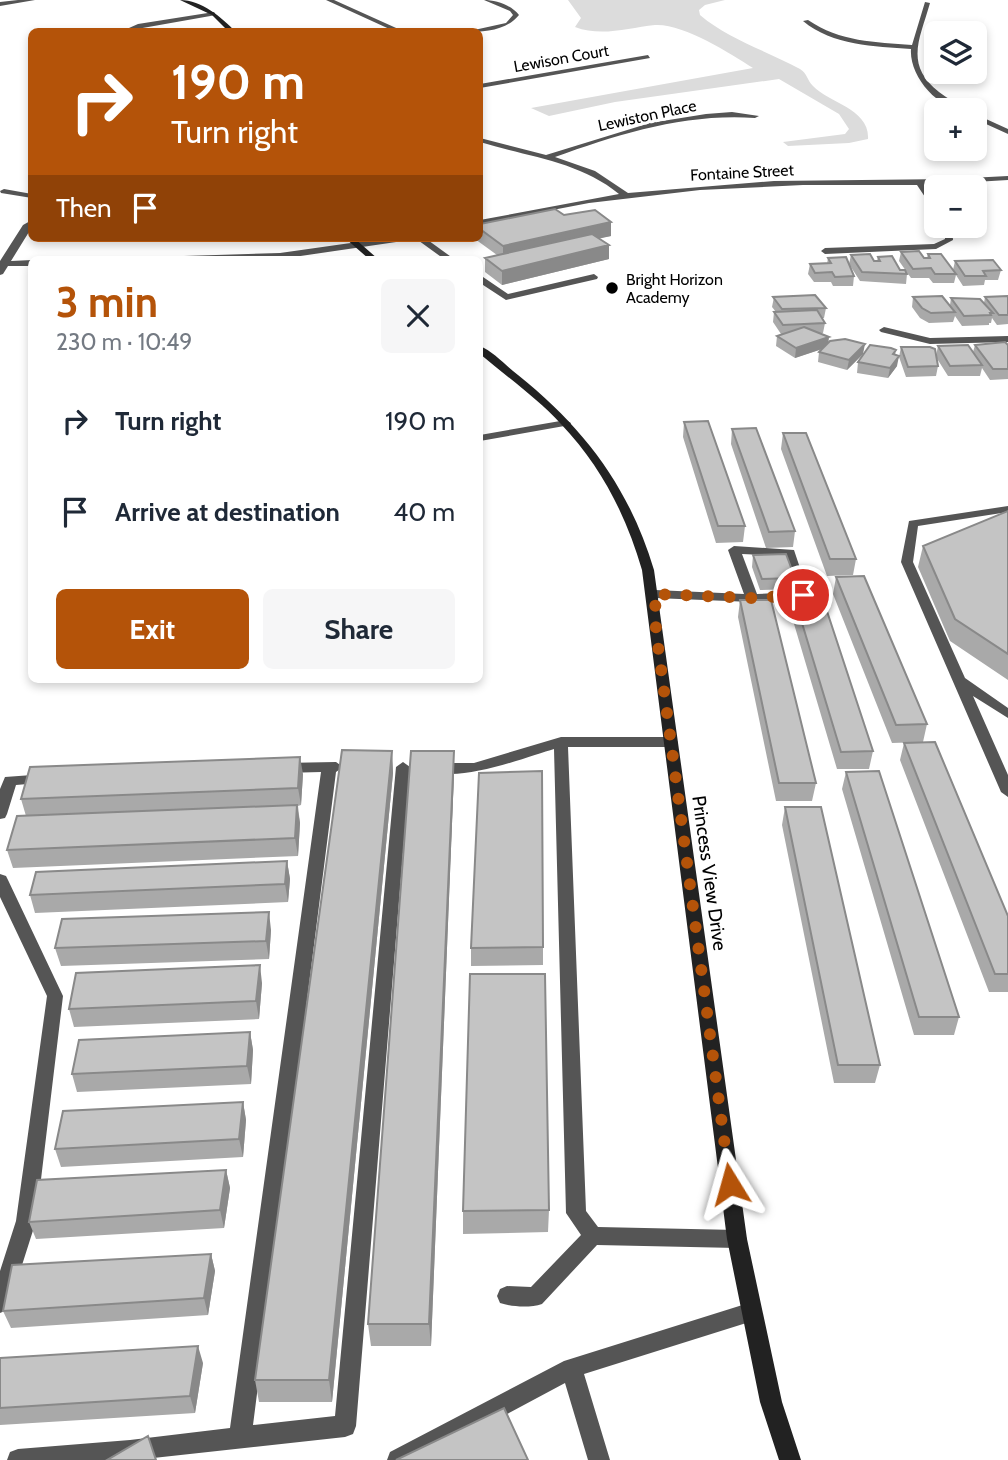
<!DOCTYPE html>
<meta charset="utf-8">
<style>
body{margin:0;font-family:Cabin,sans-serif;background:#f6f6f7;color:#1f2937;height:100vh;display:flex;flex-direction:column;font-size:26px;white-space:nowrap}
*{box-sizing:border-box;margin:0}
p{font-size:23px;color:#747a83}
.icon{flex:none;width:38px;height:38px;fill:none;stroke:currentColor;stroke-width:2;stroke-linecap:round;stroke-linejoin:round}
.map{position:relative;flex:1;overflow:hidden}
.details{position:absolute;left:28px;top:256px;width:455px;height:427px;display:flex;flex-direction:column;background:#fff;border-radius:10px;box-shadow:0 4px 10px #0003}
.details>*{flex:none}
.guide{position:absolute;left:28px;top:28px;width:455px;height:214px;border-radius:10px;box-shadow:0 4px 10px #0003;background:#b45309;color:#fff;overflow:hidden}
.buttons{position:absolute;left:924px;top:21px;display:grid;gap:14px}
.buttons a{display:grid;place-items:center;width:63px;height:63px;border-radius:10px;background:#fff;box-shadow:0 4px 10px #0003;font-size:35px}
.pin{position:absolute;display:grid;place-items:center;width:60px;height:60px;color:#fff;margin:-30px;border:4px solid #fff;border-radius:50%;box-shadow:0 2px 7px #0007}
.me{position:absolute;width:77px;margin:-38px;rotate:352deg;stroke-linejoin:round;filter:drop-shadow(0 0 5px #0008)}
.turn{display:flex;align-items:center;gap:24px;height:147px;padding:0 28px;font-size:32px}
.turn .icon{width:91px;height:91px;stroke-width:2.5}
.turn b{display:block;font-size:49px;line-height:60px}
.then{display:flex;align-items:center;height:66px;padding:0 28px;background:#0003;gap:14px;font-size:26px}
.round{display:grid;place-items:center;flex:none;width:74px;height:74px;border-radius:10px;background:#f6f6f7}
.headline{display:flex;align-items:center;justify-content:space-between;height:119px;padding:0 28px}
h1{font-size:42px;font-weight:700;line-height:52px;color:#b45309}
.primary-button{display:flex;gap:14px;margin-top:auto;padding:14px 28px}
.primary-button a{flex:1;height:80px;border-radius:10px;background:#b45309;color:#fff;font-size:28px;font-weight:700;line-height:80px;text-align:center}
.primary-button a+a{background:#f6f6f7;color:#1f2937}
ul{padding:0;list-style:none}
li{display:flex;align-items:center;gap:21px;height:91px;padding:0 28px}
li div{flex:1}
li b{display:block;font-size:26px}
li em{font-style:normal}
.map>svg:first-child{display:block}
.green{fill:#dcdcdc}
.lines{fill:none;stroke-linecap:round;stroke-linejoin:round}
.lane{fill:#555;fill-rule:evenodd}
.street{fill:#555;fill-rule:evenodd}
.secondary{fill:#222;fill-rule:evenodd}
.wall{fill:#a9a9a9}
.shaded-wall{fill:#898989}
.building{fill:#c4c4c4;stroke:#898989;stroke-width:2}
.route{stroke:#b45309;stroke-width:12;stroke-dasharray:0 21.6}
.poi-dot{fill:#000;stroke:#fff;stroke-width:2.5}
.labels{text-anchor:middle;stroke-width:6;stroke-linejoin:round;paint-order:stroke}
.far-street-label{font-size:16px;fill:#000;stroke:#fff}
.far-poi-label{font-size:16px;fill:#000;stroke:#fff;text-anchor:start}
.street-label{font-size:19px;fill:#000;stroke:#fff}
</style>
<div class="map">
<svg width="1008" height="1460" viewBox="0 0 1008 1460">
<rect width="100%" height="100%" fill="#fff"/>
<!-- green -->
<path class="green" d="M568 0H725L705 5 699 10 700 15C728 39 767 51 800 69 807 73 807 80 813 86 829 103 870 109 868 139L849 143 788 146 783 142 845 134 849 129 839 114 779 79 615 102 549 116 531 108 753 68C730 53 682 23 655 25 628 28 601 37 575 27L581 18Z"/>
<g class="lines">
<!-- lane -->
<path class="lane" d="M415 238H425L454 259H444Z
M594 274 598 277 597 279 506 300 480 283V276L483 277 508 294Z
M1008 506V512L918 526 913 562 965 678 1008 708V718L973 696 1008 775V797L1001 792 901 562 909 521Z
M734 546 794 550 809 595 803 599 752 602 655 598 649 594 655 590 744 594 728 550ZM742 554 785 556 796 592 757 594Z
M561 737H671L678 742 671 747H568L586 1211 598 1227 737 1230 744 1233 747 1239 744 1245 737 1248 597 1245 542 1304C530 1308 512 1307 500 1303L497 1296 500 1289 507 1286 531 1287 581 1235 566 1213 554 749C530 756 448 787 430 768L437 763H474Z
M336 762 343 767 336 772 253 1425 335 1416 396 767 403 762 410 767 356 1426 353 1434 345 1437 135 1460H7L10 1452 18 1449 130 1440 230 1428 321 772 283 773 276 768 283 763Z
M46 774 51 776 53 779 51 782 16 785 7 814 5 818 0 819V789L5 777Z
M0 874 6 876 8 880 63 996 36 1221 10 1303 7 1310 0 1313V1271L16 1221 47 996 0 897Z
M752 1302 759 1305 762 1312 759 1319 584 1374 610 1460H588L565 1383 421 1460H387L390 1452 564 1361Z"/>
<!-- street -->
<path class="street" d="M18 0H35L0 6V2Z
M326 0H334L405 32H396Z
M484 0C496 0 511 5 519 15 506 31 485 32 465 32L506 23 513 15 510 11Z
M925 2 930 3C920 39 904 64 939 92 948 99 959 104 966 110 938 110 909 76 911 49 874 46 833 46 803 21L808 20C840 42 875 42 912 45Z
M214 12 216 15 120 32 138 24Z
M648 55 650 58 480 88V84Z
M732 112 759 116 755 118C686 113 619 134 555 157L595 171 628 193 774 181 950 179 1008 176V180L924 185 936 202V209H933L917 185H803L700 190 589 203 480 224V220L619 194C579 161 528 157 480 142V138L546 155 650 123 706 114Z
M975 114 1008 129V134L975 119Z
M4 189 32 194V198L1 193 0 191Z
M32 220V227L11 261 32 260V266H8L3 274 0 275V261L23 225Z
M944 226H952L953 240 936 249 825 254 821 251 825 248 934 244 945 239Z
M386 238H407L403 241 280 259H180L184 256 280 253Z
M884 327 930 338 1008 336V342L930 344 881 332 879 330Z
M566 420 571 423 570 425 480 441V435Z"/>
<!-- secondary -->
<path class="secondary" d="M180 0C202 0 221 17 236 32H229L212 15Z
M345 238H354L378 259H369Z
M480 346C494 352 506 366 518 375 585 429 629 487 654 570L747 1239 782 1402 801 1460H779L760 1402 727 1239 642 570C626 515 601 466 561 424 537 398 507 377 480 354Z"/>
</g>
<!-- wall -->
<path class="wall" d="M564 215 611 222V236L599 238 609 245V259L502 285 485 272V258L497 255 475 239 480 238V224Z
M901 252 924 258H927L928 254 953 270 955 261 1001 270 998 280H985L984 285 963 286 956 275 954 283H933L929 278H911L899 261Z
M851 255 874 261H877L878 257 907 274 906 284 860 281 849 264Z
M828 258 854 276 853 286H833L831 282H814L808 274 810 264H827Z
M1008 296V324L997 325 992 318 991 323H989V325L962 326 955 316 953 322 929 323 920 318 912 307 913 297 950 305 951 298 984 303 985 297Z
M774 297 826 308 824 318H821L825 323 823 333H820L828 343 863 354 847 370 818 362 819 352 822 349 795 358 776 346 777 336 781 334 773 322 774 312H776L772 307Z
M975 345H1008V379L990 380 982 368 980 376H948L936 357 938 366 936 376 906 377 899 357 901 347 936 356 938 346 973 352Z
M896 350 895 355 897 366 888 378 857 373 858 362Z
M684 422 745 526 743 542 716 543 683 437Z
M732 429 795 531 793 547 766 548 731 444Z
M783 433 856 559 853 575 827 576 781 449Z
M1008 511V680L950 641 918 567 923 546Z
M753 555 795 578 793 589 760 590 752 567Z
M836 577 927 724 923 742 892 743 833 594Z
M792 590 873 751 869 769H837L789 607Z
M740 600 816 783 812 801H776L738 617Z
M904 743 1008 916V992H989L900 760Z
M392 751 393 773 332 1402H259L255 1380Z
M454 751V774L431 1346H371L368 1324Z
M846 772 959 1017 954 1035H914L842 789Z
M303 774 301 805 298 806 300 823 298 856 13 868 7 850 26 816 21 799Z
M785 807 880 1065 875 1083H834L782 825Z
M287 861 290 879 288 902 35 913 30 895Z
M271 930 269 959 61 966 55 948Z
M543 947V965L471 966V948Z
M262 983 259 1019 74 1027 69 1009Z
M250 1032 253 1050 251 1084 77 1092 72 1074Z
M243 1102 246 1120 243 1157 61 1167 55 1149Z
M226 1170 230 1188 224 1228 36 1239 29 1222Z
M549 1210 548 1232 463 1234V1211Z
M211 1254 215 1271 208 1315 11 1328 3 1311Z
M0 1358 203 1363 195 1413 0 1425Z"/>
<!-- shaded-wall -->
<path class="shaded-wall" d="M611 222V236L503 260V246Z
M609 245V259L502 285V271Z
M829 337 828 347 795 358 796 348Z
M865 344 863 354 847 370 849 360Z
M899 356 897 366 888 378 890 368Z
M392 751 393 773 332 1402 329 1380Z
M454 751V774L431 1346 429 1324Z
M300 757 303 774 301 805 298 788Z
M297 805 300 823 298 856 295 838Z
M287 861 290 879 288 902 285 884Z
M269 912 271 930 269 959 266 941Z
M260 965 262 983 259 1019 256 1001Z
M250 1032 253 1050 251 1084 247 1066Z
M243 1102 246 1120 243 1157 239 1139Z
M226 1170 230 1188 224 1228 220 1210Z
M211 1254 215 1271 208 1315 204 1298Z
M198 1346 203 1363 195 1413 190 1396Z"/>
<!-- building -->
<path class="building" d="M555 209 564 215 595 210 611 222 503 246 480 229V224Z
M592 234 609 245 502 271 485 258Z
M919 251 924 258H930L928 254H941L956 274H935L931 268 913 269 901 252Z
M870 254 874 261H880L878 257 892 256 900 270H905L907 274 862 272 851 255Z
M846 257 854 276 835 277 832 272 815 273 810 264 831 263 828 258Z
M993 260 1001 270 983 271 986 276H965L955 261Z
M815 295 826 308 782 309 773 297Z
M942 296 955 312 931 313 922 308 913 297Z
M1008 296V315H999L985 297Z
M951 298 980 299 993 313H990L991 315 964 316Z
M817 310 825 323 783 325 774 312Z
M804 327 829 337 796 348 777 336Z
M845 339 865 344 849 360 819 352 830 341Z
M1005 342 1008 345V369H993L975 345Z
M870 345 891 348 896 350 893 354 899 356 890 368 858 362Z
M968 345 982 365 950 366 938 346Z
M901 347H930L935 349 938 366 908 367Z
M708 421 745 526H718L684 422Z
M756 428 795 531 769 532 732 429Z
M783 433H806L856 559H830Z
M1008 511V654L955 619 923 546Z
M786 554 795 578 762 579 753 555Z
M864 576 927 724 896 725 836 577Z
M792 590H820L873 751 841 752Z
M740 600H771L816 783H779Z
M935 742 1008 916V974H995L904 743Z
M342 750 392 751 329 1380H255Z
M411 751H454L429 1324H368Z
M300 757 298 788 21 799 30 767Z
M542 771 543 947 471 948 479 773Z
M879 771 959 1017H919L846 772Z
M297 805 295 838 7 850 17 816Z
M785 807H821L880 1065H838Z
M287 861 285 884 30 895 36 872Z
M269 912 266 941 55 948 62 919Z
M260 965 256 1001 69 1009 76 973Z
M470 974H545L549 1210 463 1211Z
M250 1032 247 1066 72 1074 79 1040Z
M243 1102 239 1139 55 1149 63 1111Z
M226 1170 220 1210 29 1222 37 1180Z
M211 1254 204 1298 3 1311 12 1265Z
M198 1346 190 1396 0 1408V1358Z
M504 1408 528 1460H396Z
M148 1436 156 1460H107Z"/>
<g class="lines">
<!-- route -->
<path class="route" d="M730 1184 656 631 655 594 752 598 803 595"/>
</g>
<!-- markers -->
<circle class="poi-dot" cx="612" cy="288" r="7"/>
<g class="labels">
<!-- far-street labels -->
<g class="far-street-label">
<text transform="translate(561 58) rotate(-10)" y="6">Lewison Court</text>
<text transform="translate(647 115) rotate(-12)" y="6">Lewiston Place</text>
<text transform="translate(742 172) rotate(-3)" y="6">Fontaine Street</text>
</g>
<!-- far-poi labels -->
<g class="far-poi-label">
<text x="626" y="285">Bright Horizon<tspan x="626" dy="18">Academy</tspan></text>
</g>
<!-- street labels -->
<g class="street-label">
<text transform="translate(710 873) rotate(82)" y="7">Princess View Drive</text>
</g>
</g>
</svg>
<div class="buttons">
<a><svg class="icon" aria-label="layers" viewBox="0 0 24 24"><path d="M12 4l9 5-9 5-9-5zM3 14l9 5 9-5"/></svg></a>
<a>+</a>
<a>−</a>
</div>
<div class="pin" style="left:803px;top:595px;background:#d93025"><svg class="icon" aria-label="arrive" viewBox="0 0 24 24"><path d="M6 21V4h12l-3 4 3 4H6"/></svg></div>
<svg class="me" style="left:730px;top:1184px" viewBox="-20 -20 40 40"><path d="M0-17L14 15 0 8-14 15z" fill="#b45309" stroke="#fff" stroke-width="4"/></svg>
<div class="guide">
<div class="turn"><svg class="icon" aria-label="right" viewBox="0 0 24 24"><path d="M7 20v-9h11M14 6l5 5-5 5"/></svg><div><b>190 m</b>Turn right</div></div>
<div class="then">Then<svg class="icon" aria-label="arrive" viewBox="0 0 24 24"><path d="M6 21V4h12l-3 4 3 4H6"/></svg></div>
</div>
<section class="details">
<div class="headline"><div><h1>3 min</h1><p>230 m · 10:49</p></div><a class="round"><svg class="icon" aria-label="close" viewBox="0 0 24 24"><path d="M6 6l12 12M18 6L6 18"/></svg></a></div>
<ul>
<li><svg class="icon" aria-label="right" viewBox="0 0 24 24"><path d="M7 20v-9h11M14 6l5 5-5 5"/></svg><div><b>Turn right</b></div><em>190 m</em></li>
<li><svg class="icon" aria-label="arrive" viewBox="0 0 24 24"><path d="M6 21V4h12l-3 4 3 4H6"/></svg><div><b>Arrive at destination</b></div><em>40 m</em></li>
</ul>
<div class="primary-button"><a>Exit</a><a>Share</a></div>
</section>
</div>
